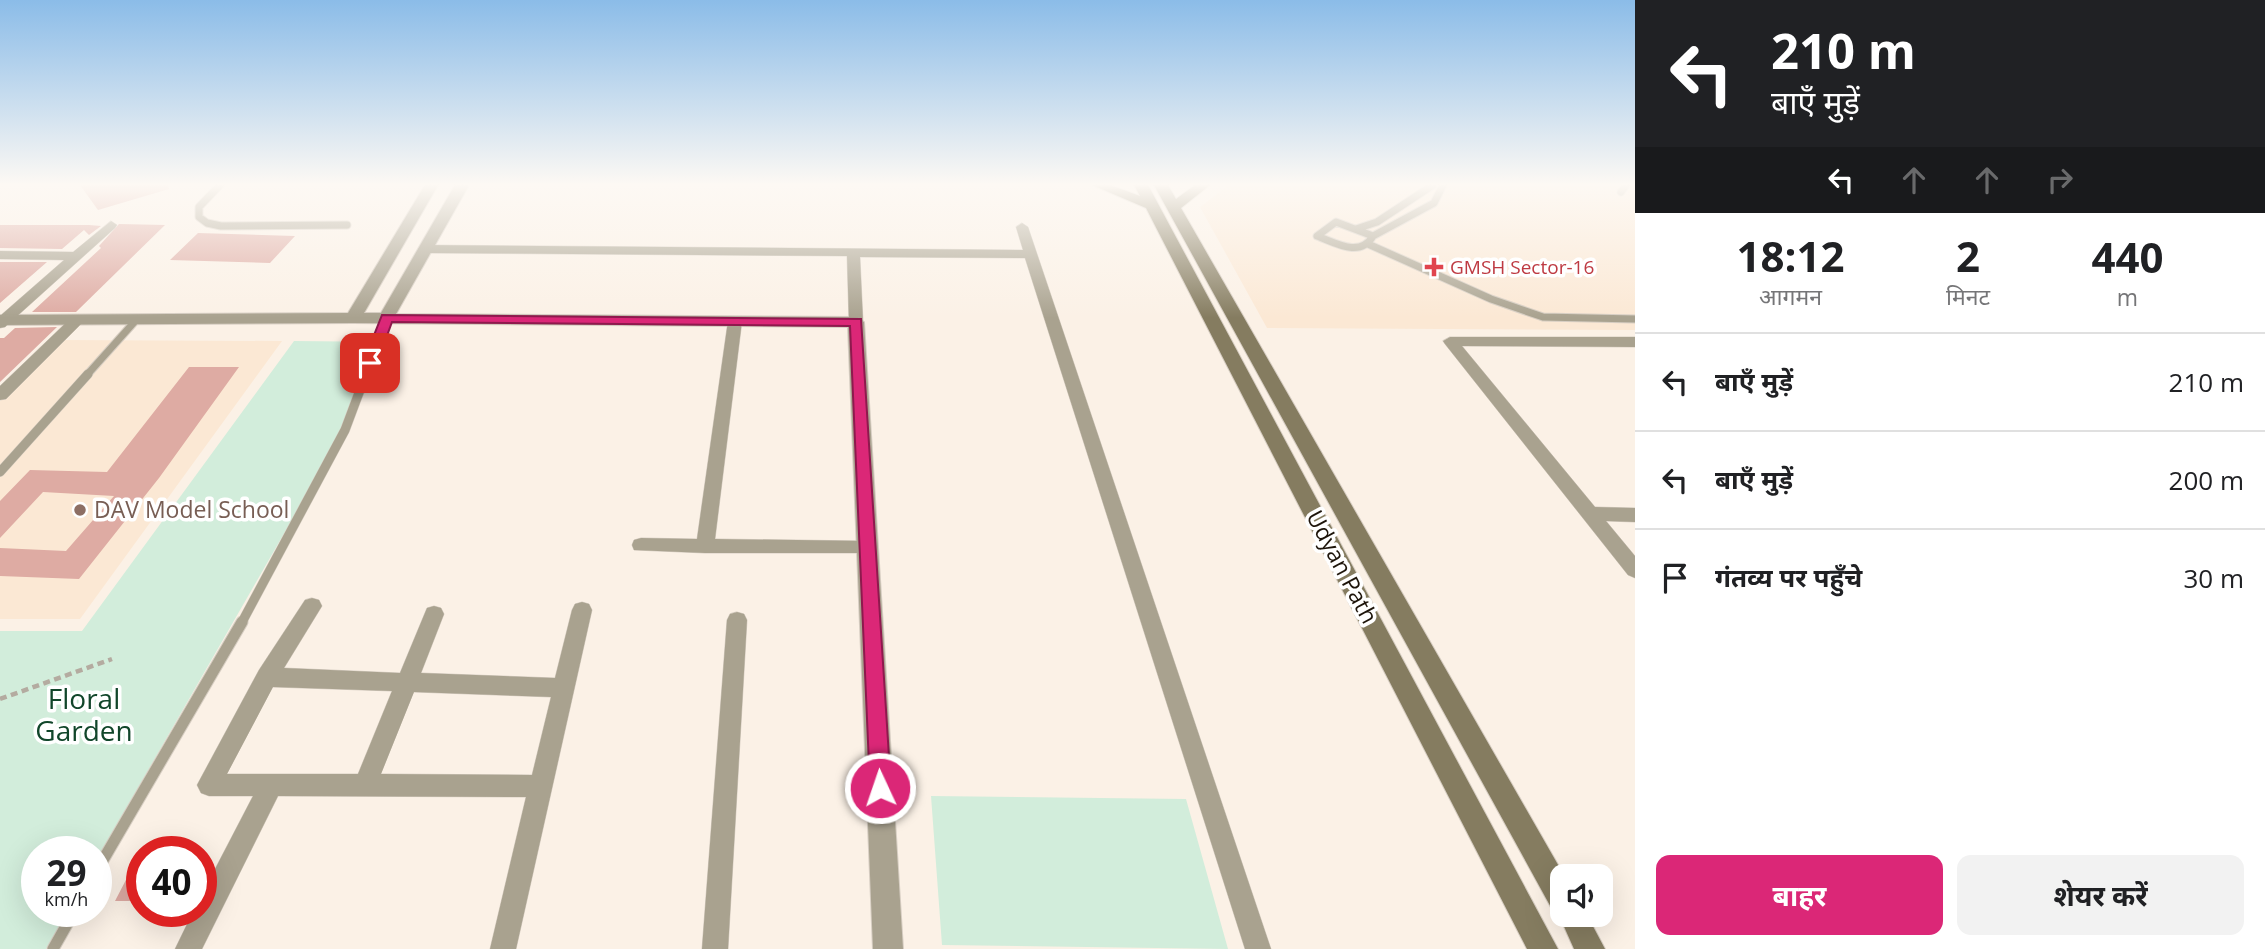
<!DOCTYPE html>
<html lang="hi">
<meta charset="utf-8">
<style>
body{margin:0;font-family:"Open Sans","Noto Sans Devanagari",sans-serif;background:#f2f2f2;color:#202124;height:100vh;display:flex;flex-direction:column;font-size:26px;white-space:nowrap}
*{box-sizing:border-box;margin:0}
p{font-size:23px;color:#757577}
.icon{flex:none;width:38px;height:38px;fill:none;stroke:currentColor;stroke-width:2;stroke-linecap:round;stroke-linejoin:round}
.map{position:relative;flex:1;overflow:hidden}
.panel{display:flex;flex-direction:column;background:#fff;width:630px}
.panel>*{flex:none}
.guide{background:#202124;color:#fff;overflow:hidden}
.fabs{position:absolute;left:1550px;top:864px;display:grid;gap:14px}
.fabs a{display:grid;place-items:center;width:63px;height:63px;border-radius:14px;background:#fff;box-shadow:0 7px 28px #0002;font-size:35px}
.speed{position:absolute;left:21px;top:836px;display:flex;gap:14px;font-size:35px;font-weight:700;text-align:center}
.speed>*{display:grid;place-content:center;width:91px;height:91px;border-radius:50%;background:#fff;box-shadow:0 7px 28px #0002;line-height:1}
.speed small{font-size:18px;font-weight:400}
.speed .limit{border:10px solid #d22;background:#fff;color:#111}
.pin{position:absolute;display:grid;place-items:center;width:60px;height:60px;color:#fff;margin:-30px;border-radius:14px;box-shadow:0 4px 10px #0006}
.me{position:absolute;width:77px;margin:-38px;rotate:357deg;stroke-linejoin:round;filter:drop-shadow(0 0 5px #0008)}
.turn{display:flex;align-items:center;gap:24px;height:147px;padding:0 21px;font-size:32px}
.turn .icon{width:91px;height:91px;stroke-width:2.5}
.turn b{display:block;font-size:49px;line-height:60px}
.lanes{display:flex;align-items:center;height:66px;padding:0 21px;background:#0003;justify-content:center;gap:35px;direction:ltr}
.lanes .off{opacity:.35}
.eta{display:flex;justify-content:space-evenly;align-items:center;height:119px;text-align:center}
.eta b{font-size:42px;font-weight:700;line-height:49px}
.primary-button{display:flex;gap:14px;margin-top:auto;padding:14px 21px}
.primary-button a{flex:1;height:80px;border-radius:14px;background:#db2777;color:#fff;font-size:28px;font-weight:700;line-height:80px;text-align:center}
.primary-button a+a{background:#f2f2f2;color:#202124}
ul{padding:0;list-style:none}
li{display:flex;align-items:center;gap:21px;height:98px;padding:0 21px;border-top:2px solid #e0e0e0}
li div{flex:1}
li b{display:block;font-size:26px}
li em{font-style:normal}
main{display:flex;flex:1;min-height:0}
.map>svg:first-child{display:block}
.built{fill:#fbe8d4}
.green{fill:#d2eddb}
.building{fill:#deaba3}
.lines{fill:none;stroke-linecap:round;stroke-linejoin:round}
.service-far2-casing{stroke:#d7cec3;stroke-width:9}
.service-far1-casing{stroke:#d7cec3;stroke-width:10}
.service-casing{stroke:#d7cec3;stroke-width:13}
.minor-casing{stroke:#d7cec3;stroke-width:1}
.tertiary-casing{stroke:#d7cec3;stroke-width:2}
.secondary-casing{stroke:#d7cec3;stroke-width:2}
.path{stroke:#b4aba0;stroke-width:4.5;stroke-dasharray:7 4.5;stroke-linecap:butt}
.service-far2{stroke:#a9a28f;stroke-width:7}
.service-far1{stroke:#a9a28f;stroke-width:9}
.service{stroke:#a9a28f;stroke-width:11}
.minor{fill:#a9a28f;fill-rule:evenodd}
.tertiary{fill:#a9a28f;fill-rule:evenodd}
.secondary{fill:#857c60;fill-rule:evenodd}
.route{fill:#db2777;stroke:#8e194d;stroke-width:2}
.health-dot{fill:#e0444e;stroke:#fff;stroke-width:2.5}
.education-dot{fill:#8d6e63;stroke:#fff;stroke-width:2.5}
.labels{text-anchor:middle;stroke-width:7;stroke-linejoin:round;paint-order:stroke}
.far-health-label{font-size:19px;fill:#be3a42;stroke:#fff;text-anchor:start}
.education-label{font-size:23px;fill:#785e54;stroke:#fff;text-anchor:start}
.street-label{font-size:23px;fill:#1d140a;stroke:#fff}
.near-park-label{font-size:28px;fill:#11462a;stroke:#fff}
</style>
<main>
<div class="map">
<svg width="1635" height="949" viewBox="0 0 1635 949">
<rect width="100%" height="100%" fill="#fbf1e6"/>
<!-- built -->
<path class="built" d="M1229 185H1635V330L1267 328 1200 207Z
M62 340 282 341 80 619H0V401Z"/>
<!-- green -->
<path class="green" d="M294 341 394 342 96 861V852H37V912H67L46 949H0V631H82Z
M931 796 1186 799 1228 949 942 945Z"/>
<!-- building -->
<path class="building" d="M80 185H168L169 189 98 210Z
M119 224 165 225 76 312H32L101 248 99 246Z
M0 225H89L101 226 89 235 84 230 62 249 0 248Z
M198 233 295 236 270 263 170 260Z
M0 262H47L0 303Z
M57 327 0 382V338H4L15 328Z
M189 367H239L159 478 79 579 0 576V548L66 551 114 496 43 492 0 538V501L30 470 107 472Z
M142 849V901H115Z"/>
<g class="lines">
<defs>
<path id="service-far2" d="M220 185 199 207V217L207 223 221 226 347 225
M1621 192 1626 185
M1336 222 1373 236C1360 258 1336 243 1317 236Z
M1356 229 1377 222 1433 185
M1373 236 1434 203 1443 185
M1368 244 1491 299 1543 317 1635 319
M86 376 137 319
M365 376 386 318"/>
<path id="service-far1" d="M0 472 88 374
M241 624 345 430 366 374"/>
<path id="service" d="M96 872 242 622
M53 949 74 912"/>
<path id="minor" d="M111 221 117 225 115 228 5 327 0 328V316L64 260 0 259V251L73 252Z
M1022 223 1028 227 1271 949H1245L1025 258 860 257 863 322 856 326 849 322 847 256 425 253 418 249 425 245 1023 250 1016 227Z
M77 316 82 317V323L6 399 0 400V386L72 317Z
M735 317 742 321 715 539 868 541 875 543 877 548 875 553H705L634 550 632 545 634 540 641 538 697 539 728 321Z
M1450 337H1635V347L1462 346 1595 507 1635 508V522L1606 521 1635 556V578L1628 575 1445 344 1443 341Z
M312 598 319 600 322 606 284 668 400 673 427 608 434 606 441 608 444 614 421 673 555 678 572 610 575 604 582 602 589 604 592 610 516 949H490L526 797 278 796 202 949H175L193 912H201V896L253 796H209L201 793 197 785 259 670 305 600ZM273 687 392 691 358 774H227ZM414 692 551 697 532 775 381 774Z
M737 612 744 614 747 620 728 949H702L727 620 730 614Z"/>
<path id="tertiary" d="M425 185H438L364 313H381L455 185H469L396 314 856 317 864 322 903 949H873L848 327 353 323 0 325V315L348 313Z"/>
<path id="secondary" d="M1092 185H1110L1140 196 1134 185H1148L1558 949H1527L1146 208Z
M1154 185H1168L1176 199 1195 185H1210L1181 208 1565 877 1563 915H1587L1605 949H1574L1558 913 1553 911Z"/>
</defs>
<!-- service-far2 casing -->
<use href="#service-far2" class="service-far2-casing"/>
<!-- service-far1 casing -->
<use href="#service-far1" class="service-far1-casing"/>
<!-- service casing -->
<use href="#service" class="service-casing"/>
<!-- minor casing -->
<use href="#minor" class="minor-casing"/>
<!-- tertiary casing -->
<use href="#tertiary" class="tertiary-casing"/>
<!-- secondary casing -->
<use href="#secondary" class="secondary-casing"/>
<!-- path -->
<path class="path" d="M0 699 112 659"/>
<!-- service-far2 -->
<use href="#service-far2" class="service-far2"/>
<!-- service-far1 -->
<use href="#service-far1" class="service-far1"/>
<!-- service -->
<use href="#service" class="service"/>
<!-- minor -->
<use href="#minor" class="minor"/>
<!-- tertiary -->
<use href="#tertiary" class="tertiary"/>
<!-- secondary -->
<use href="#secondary" class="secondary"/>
</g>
<!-- sky -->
<linearGradient id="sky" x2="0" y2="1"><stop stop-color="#8bbce8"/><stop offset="0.58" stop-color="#fdf9f4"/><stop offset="1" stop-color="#fdf9f4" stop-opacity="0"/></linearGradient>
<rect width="1635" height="318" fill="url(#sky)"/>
<!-- route -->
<path class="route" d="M382 315 861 319 891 788 888 796 880 799 873 796 870 788 850 326 392 322 377 363 370 367 365 366 363 363Z"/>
<!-- markers -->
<path class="health-dot" d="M1430.5 256.5h7v7h7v7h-7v7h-7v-7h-7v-7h7z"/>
<circle class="education-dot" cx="80" cy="510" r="7"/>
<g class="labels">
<!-- far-health labels -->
<g class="far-health-label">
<text x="1450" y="274">GMSH Sector-16</text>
</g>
<!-- education labels -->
<g class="education-label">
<text x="94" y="518">DAV Model School</text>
</g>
<!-- street labels -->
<g class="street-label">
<text transform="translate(1342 567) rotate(62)" y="8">Udyan Path</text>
</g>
<!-- near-park labels -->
<g class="near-park-label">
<text x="84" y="709">Floral<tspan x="84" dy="32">Garden</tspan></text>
</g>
</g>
</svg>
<div class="fabs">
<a><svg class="icon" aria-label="sound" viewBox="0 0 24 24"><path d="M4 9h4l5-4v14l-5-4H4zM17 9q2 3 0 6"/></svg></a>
</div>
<div class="speed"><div>29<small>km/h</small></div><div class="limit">40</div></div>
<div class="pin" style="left:370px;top:363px;background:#d93025"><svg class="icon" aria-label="arrive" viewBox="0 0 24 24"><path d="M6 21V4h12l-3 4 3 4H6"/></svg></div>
<svg class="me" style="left:880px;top:788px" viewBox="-20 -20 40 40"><circle r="17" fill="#db2777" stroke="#fff" stroke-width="3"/><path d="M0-11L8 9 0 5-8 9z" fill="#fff"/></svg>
</div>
<section class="panel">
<div class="guide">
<div class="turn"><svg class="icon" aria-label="left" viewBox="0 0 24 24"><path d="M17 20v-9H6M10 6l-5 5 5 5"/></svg><div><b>210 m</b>बाएँ मुड़ें</div></div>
<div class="lanes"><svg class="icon" aria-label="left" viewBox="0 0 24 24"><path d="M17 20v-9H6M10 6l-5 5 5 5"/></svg><svg class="icon off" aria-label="ahead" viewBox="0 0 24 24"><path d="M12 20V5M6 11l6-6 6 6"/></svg><svg class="icon off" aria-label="ahead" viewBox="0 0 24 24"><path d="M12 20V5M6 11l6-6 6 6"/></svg><svg class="icon off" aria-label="right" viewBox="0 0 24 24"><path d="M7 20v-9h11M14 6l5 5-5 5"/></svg></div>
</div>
<div class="eta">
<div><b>18:12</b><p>आगमन</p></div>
<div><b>2</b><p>मिनट</p></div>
<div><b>440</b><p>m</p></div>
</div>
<ul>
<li><svg class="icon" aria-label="left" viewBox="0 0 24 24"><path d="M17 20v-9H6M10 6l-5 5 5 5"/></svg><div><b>बाएँ मुड़ें</b></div><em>210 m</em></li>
<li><svg class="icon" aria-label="left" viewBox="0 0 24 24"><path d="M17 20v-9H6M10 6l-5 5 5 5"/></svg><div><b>बाएँ मुड़ें</b></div><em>200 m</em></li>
<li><svg class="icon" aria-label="arrive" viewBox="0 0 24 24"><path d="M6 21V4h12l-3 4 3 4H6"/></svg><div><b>गंतव्य पर पहुँचे</b></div><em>30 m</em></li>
</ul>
<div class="primary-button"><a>बाहर</a><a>शेयर करें</a></div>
</section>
</main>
